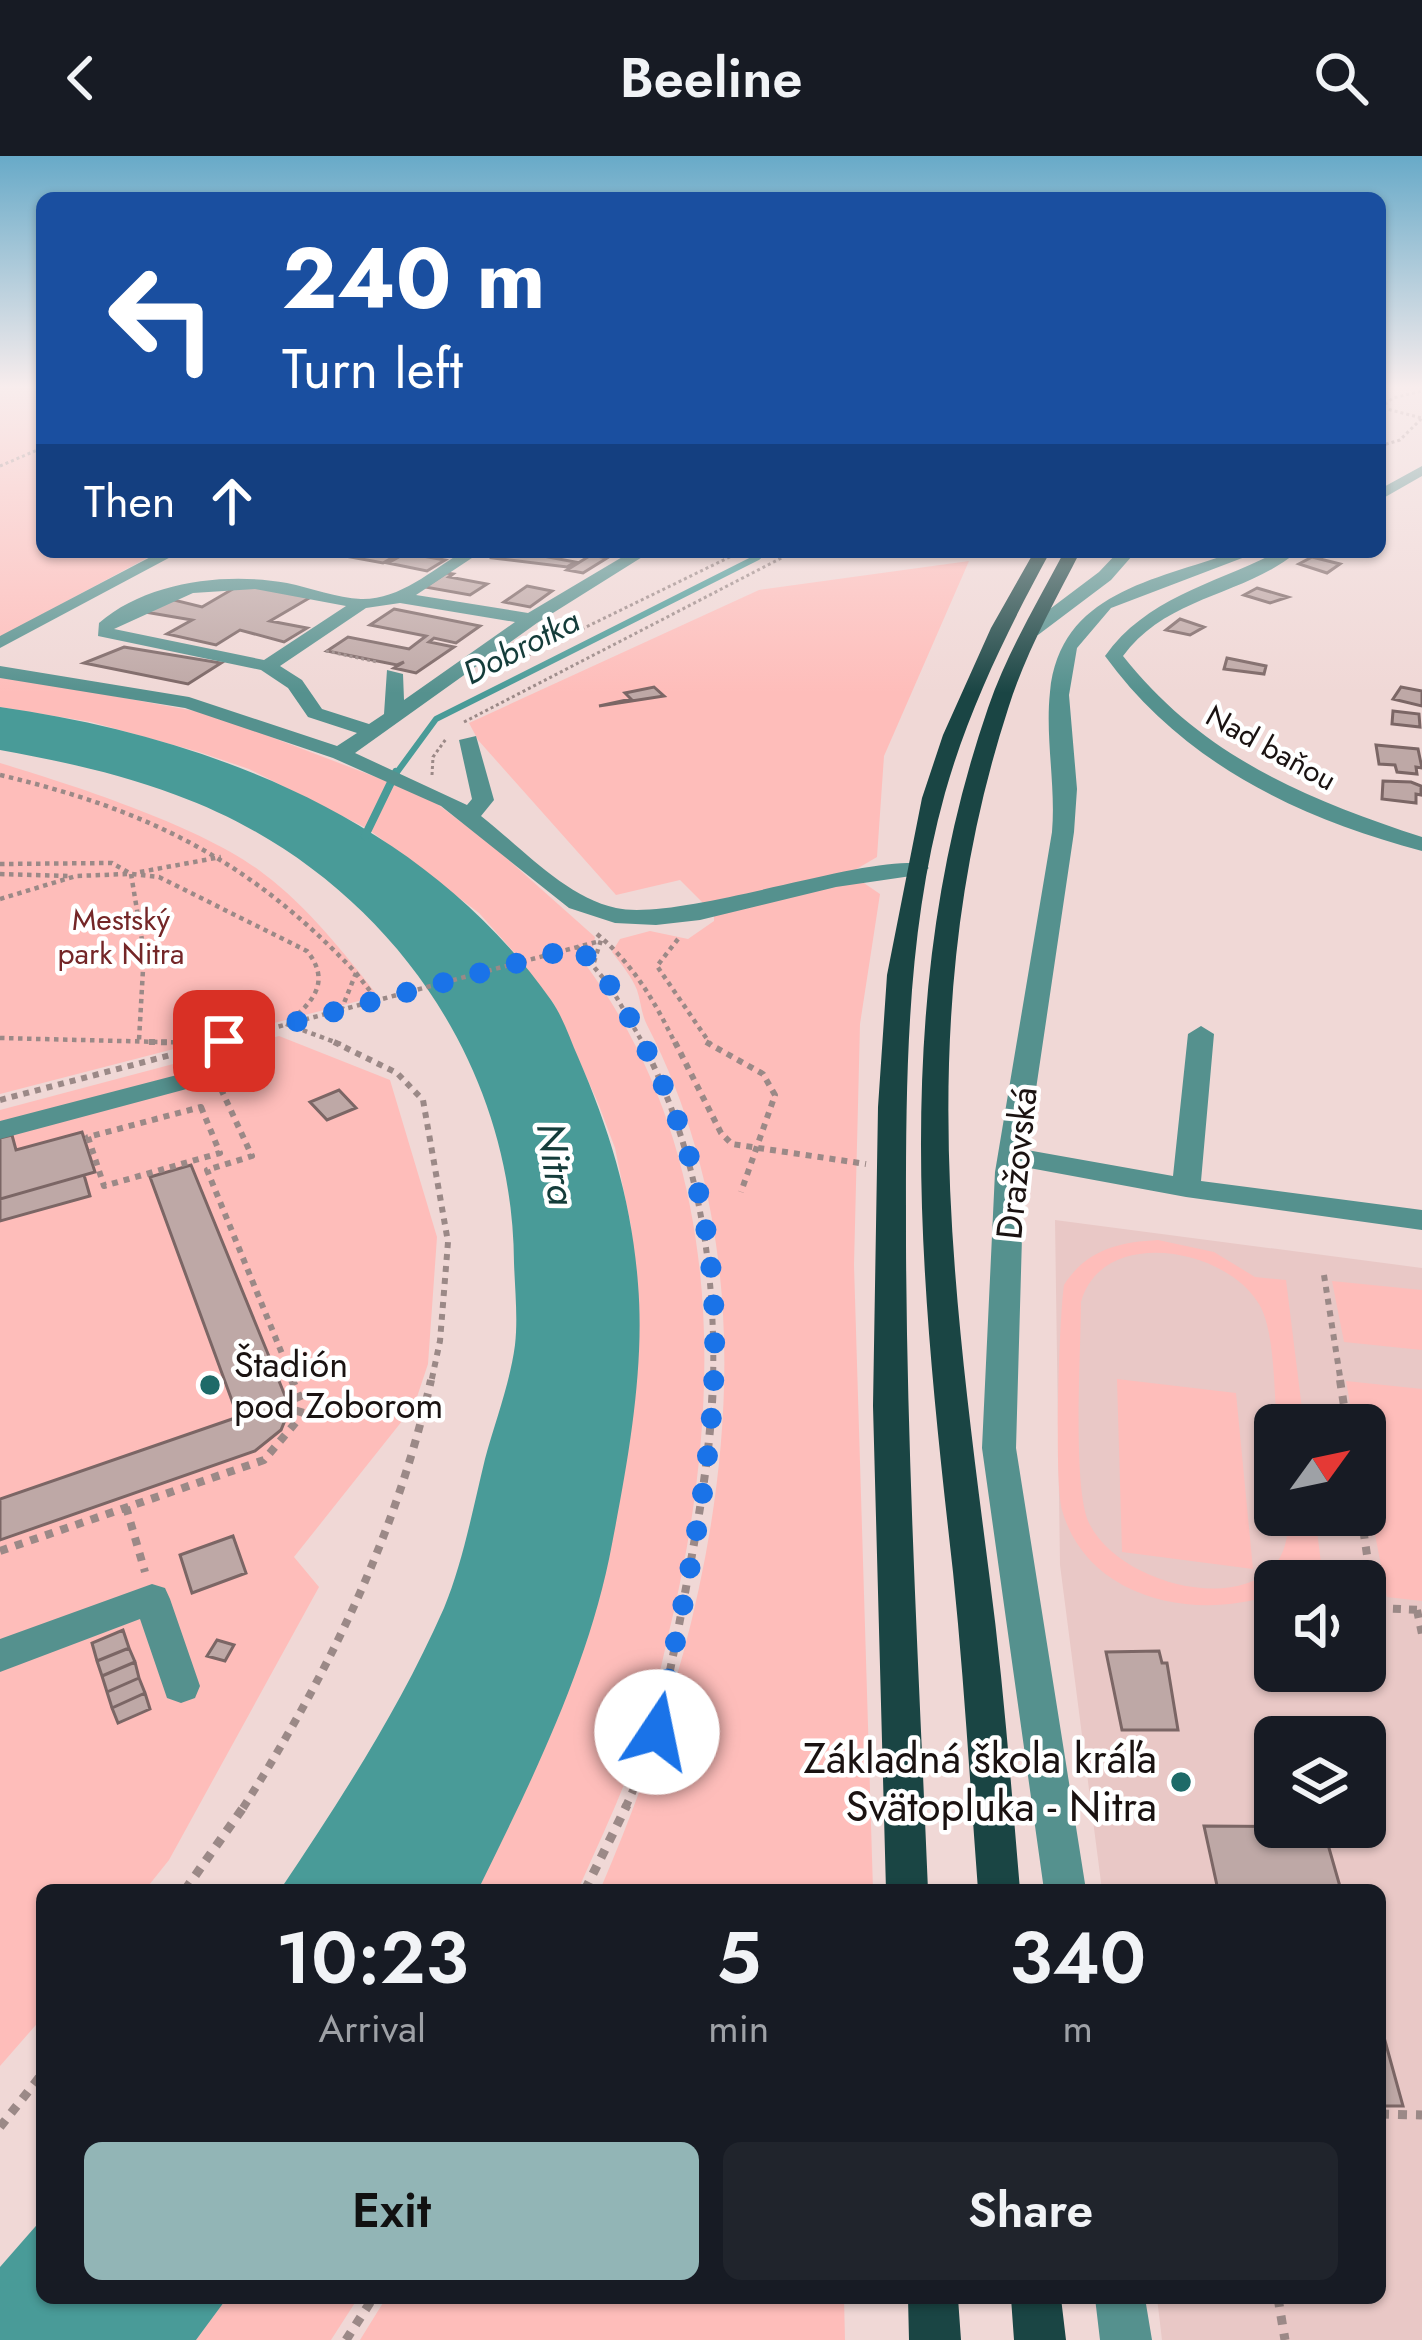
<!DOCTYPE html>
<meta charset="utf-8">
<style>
body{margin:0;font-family:Jost,sans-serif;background:#20242c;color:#f1f3f6;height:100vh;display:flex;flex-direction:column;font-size:45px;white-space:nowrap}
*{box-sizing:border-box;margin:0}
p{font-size:39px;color:#9ea1a6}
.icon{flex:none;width:66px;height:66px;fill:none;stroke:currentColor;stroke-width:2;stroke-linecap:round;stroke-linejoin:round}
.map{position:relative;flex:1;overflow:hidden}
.side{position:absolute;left:36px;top:1728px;width:1350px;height:420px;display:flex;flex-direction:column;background:#171b24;border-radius:18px;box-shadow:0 3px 9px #0004}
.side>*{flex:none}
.banner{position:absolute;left:36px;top:36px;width:1350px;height:366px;border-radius:18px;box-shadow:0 3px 9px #0004;background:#1a4fa0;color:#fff;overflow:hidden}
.needle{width:78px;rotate:57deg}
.tools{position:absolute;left:1254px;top:1248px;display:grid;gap:24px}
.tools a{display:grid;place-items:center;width:132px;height:132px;border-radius:18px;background:#171b24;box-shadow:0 3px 9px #0004;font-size:60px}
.pin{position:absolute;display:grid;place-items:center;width:102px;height:102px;color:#fff;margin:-51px;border-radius:24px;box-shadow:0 6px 18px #0006}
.me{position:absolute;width:132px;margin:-66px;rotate:11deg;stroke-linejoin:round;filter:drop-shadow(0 0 9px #0008)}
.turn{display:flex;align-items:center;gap:42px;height:252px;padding:0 48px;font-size:54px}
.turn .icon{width:156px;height:156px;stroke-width:2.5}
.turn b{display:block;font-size:84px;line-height:102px}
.then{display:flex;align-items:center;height:114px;padding:0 48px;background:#0003;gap:24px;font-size:45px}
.eta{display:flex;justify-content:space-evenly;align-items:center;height:204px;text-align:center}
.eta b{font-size:72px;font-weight:600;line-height:84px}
.cta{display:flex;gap:24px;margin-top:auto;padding:24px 48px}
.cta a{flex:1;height:138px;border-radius:18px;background:#92b5b6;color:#111;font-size:48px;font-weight:600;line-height:138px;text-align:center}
.cta a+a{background:#20242c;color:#f1f3f6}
header{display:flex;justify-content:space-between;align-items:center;height:156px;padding:0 48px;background:#171b24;font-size:54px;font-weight:600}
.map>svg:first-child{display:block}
.built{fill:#e9c8c6;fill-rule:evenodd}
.green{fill:#febdba}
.water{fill:#499b98}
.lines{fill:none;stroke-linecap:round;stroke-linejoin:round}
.stream-far2{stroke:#499b98;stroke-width:4.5}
.stream-far1{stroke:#499b98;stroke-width:6}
.stream{stroke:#499b98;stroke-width:8}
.building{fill:#bea8a6;stroke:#7b6665;stroke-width:3}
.path-far4{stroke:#9b8987;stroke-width:3;stroke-dasharray:3 3;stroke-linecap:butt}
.path-far3{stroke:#9b8987;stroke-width:4.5;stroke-dasharray:4.5 4.5;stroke-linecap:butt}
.path-far2{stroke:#9b8987;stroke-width:6;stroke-dasharray:6 6;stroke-linecap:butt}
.path-far1{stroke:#9b8987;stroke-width:8;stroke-dasharray:8 8;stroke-linecap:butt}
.path{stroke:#9b8987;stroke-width:9;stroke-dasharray:9 9;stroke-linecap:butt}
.minor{fill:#55918e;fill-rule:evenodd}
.major{fill:#1a4544;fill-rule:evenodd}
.route{stroke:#1a73e8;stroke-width:21;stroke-dasharray:0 37.8}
.poi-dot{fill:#1e6a68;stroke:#fff;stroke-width:4.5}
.labels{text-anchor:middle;stroke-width:9;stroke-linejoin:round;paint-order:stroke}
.far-street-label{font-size:30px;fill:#1a1211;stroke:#fff}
.far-park-label{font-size:30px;fill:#742627;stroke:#fff}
.far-water-label{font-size:33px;font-style:italic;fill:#143c3a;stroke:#fff}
.street-label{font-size:36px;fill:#1a1211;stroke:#fff}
.poi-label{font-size:36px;fill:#1a1211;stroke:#fff;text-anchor:start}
.water-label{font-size:39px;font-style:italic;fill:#143c3a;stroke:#fff}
.near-poi-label{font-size:42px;fill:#1a1211;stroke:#fff;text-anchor:end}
</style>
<header><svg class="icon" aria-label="back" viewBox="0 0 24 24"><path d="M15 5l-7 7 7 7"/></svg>Beeline<svg class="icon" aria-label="search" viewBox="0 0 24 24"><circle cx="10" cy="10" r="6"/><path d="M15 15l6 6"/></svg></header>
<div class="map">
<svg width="1422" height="2184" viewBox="0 0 1422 2184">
<rect width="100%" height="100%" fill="#f0d8d6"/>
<!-- built -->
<path class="built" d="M1055 1064 1422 1112V2184H1162L1157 2142H1380V1734H1102L1060 1409ZM1275 1269H1365V1359H1275ZM1275 1425H1365V1515H1275ZM1275 1581H1365V1671H1275Z"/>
<!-- green -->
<path class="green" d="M0 232H42V396H158L0 481Z
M969 405 884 600 877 701 831 728 861 725 880 738 860 868 854 1109 873 1734H600C716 1465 787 1141 647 869 641 857 641 846 637 834 632 821 621 808 612 796L620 783 650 775 688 783 714 765V758L680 724 616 739 478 584 469 567 759 434Z
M0 519 211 558 428 641 493 690 595 781 591 801 583 805C725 995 724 1237 673 1459 663 1500 655 1543 641 1583 624 1634 600 1684 578 1734H478L546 1586 592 1459 639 1193 631 1070 615 992 598 947 554 848 512 794 479 757 368 673 249 613 199 596 91 566 0 551Z
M0 607C73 629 206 672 264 718 308 751 344 797 378 840L0 938Z
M279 880 390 924 437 1081 428 1208 414 1250 294 1401 319 1431 169 1704 145 1734H42V1862L0 1910V954Z
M1158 1084 1214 1096 1255 1121 1286 1124 1304 1269H1277C1274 1237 1275 1174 1259 1148 1225 1091 1102 1070 1081 1146 1081 1193 1072 1332 1089 1367 1126 1442 1299 1469 1287 1359H1315L1323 1423 1296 1418 1287 1425H1275L1271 1439C1194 1465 1087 1443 1062 1354 1054 1324 1059 1163 1064 1129 1086 1094 1119 1086 1158 1084Z
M1332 1125 1422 1134V1194L1344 1186Z
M1117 1223 1236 1237 1253 1413 1122 1396Z
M1346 1225 1422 1233V1445L1387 1441 1365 1326V1269H1354Z
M227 2142H358L331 2184H196Z
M386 2142H844L845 2184H360Z"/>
<!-- water -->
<path class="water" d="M0 551C211 581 424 664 551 844 563 861 570 883 578 901 610 975 632 1047 638 1128 645 1212 628 1305 612 1388 590 1508 531 1626 478 1734H280C341 1643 400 1552 444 1452 463 1406 473 1352 485 1303 495 1266 510 1227 515 1189 518 1163 515 1134 514 1107 513 896 374 711 176 639 118 617 60 605 0 594Z
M42 2063V2142H227L196 2184H0V2111Z"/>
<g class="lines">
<!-- stream-far2 -->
<path class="stream-far2" d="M752 404 768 396"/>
<!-- stream-far1 -->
<path class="stream-far1" d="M395 619 436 563 758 401"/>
<!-- stream -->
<path class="stream" d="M365 680 396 616"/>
</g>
<!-- building -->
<path class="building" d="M361 396H402L383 407 351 401Z
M502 396H522L575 406 567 411 493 402Z
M406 397 445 404 427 415 388 407Z
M591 399 607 402 583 417 567 414Z
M1312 401 1340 408 1327 417 1299 408Z
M446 417 453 418 449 421 487 428 470 439 425 431Z
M243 427 311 441 270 465 307 472 284 486 240 474 216 489 167 478 192 464 145 456 170 443 202 451Z
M527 430 552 435 530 451 504 446Z
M1257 432 1288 441 1270 447 1244 439Z
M394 453 480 470 456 487 434 482 429 486 454 491 416 517 394 512 404 506 397 509 327 495 348 481 409 493 426 480 370 469Z
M1180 463 1204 471 1190 479 1166 474Z
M124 491 221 507 188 528 84 507Z
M1227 502 1266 510 1264 518 1224 513Z
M654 531 664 540 599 550 631 543 625 537Z
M1401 531 1422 535V550L1393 543Z
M1393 555 1419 558 1420 571 1392 568Z
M1376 589 1418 593 1422 612 1416 611 1417 618 1397 616 1395 609 1379 608Z
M1383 625 1411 626 1421 630V639L1416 638V647L1382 643Z
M339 934 356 952 327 964 310 946Z
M82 976 95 1016 0 1043V982L12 979 16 994Z
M191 1009 290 1252 281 1274 255 1295 0 1384V1343L238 1261 150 1021Z
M84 1019 90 1040 0 1065V1043Z
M233 1380 246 1417 192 1437 180 1399Z
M123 1474 129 1492 97 1505 92 1487Z
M217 1484 234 1489 225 1505 207 1500Z
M129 1492 135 1506 102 1520 97 1505Z
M1159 1495 1162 1507H1167L1178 1574H1122L1106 1496Z
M135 1506 139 1522 107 1536 102 1520Z
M139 1522 145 1537 112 1552 107 1536Z
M145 1537 150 1553 118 1567 112 1552Z
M1204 1670 1323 1671 1341 1734H1218Z
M1380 1874H1382L1403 1950H1380Z"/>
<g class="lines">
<!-- path-far4 -->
<path class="path-far4" d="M1380 235 1386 232
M1380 252 1393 242 1422 235
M1383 252 1422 262
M1380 290 1400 284 1422 262
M0 310 42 292
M326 495 377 506
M506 510 740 396
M464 566 793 396
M432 619 433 601 446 583"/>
<!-- path-far3 -->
<path class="path-far3" d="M0 619C149 654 251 705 356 817L342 852
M0 708 112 707 131 718 159 721 307 795C331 825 314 845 289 866
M140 716 221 701
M0 718 68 720
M131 718 144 796 139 884
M0 743 76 720 127 718
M597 778C634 809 655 846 676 889
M678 783 657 810 711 889
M577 791 610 830 644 889
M594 806 601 784
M356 817 374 840
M286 868 343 889
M0 882 203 887
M209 889 600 785"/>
<!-- path-far2 -->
<path class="path-far2" d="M149 886 203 887
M334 886 397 917 423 944 448 1086 440 1185 431 1227
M642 886C697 993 716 1107 713 1227
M675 886 721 977 732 988 866 1008
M706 886 763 918 775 939 741 1036
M221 933 252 1000 207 1014 294 1227
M0 944 220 886
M201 951 220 997 104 1030 88 981Z
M1324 1119 1341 1227"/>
<!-- path-far1 -->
<path class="path-far1" d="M1340 1224 1347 1269
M126 1351 145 1416
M1361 1359 1375 1452 1422 1454
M0 1395 264 1304 297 1265 302 1248 292 1224
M1417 1454 1422 1478
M243 1652C327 1520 397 1378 431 1224
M625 1652C659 1582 671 1512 685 1437 698 1367 711 1296 713 1224"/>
<!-- path -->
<path class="path" d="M185 1734 245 1649
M585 1734 627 1649
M1380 1958 1422 1959
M0 1971 42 1918
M1278 2142 1285 2184
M346 2184 373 2142"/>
<!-- minor -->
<path class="minor" d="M1422 310V320L1380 344V333Z
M160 396H180L0 492V480Z
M462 396H481L416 439 528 457 624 400 619 396 647 398 537 467 355 597 467 649 472 643 459 584 476 580 494 644 481 660C521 691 565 741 616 752 684 767 899 687 929 712L918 719 836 731 700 764 656 769 615 767 569 752 441 650 333 602 185 552 0 522V510L189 541 337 590 357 577 308 561 288 532 261 514 98 480 99 467C147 425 227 416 287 427 311 432 337 442 361 443 399 444 431 415 462 396ZM255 433 346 450 264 504 114 473 193 437ZM400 447 515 466 404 544 403 518 387 514 384 558 369 568 322 553 302 524 280 510 366 452Z
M1118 396H1214L1206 401 1132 400 1111 424 1038 479H1026V471L1099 416Z
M1234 396H1258L1111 452 1077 492 1069 539 1077 633 1074 676 1027 994 1173 1020 1188 878 1201 870 1214 878 1201 1025 1422 1054V1074L1186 1041 1024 1011 1016 1292 1086 1734H1044L982 1292 995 1016 1052 676C1056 630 1045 582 1050 536 1060 436 1154 425 1234 396Z
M1277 396H1297C1244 440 1167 440 1123 500 1201 599 1305 643 1422 681V695C1297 662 1182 606 1105 500 1147 441 1215 428 1277 396Z
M200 913 209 915 213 921 209 927 0 983V965Z
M152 1428 165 1432 170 1443 200 1530 195 1542 181 1547 167 1542 140 1463 0 1516V1483Z
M1095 2142H1145L1152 2184H1100Z"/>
<!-- major -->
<path class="major" d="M1034 396H1050C1008 473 969 552 945 637 904 784 906 938 906 1089 907 1304 919 1519 928 1734H886L873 1250 878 951 887 819 922 642 943 579 991 472Z
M1064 396H1080C1054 447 1025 498 1008 553 913 846 951 1120 989 1417 1003 1522 1011 1628 1020 1734H978C970 1628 964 1522 953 1416 920 1122 889 839 988 552 1007 497 1037 447 1064 396Z
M908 2142H958L961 2184H909Z
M1011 2142H1061L1066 2184H1014Z"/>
</g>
<!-- sky -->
<linearGradient id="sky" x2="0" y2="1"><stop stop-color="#68aac8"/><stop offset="0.43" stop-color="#f8eded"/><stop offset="1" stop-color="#f8eded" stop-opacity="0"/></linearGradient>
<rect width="1422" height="537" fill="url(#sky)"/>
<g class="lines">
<!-- route -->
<path class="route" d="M224 885 577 791C610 821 632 865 652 905 762 1129 703 1347 657 1576"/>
</g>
<!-- markers -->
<g class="poi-dot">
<circle cx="210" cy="1229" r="12"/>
<circle cx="1181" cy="1626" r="12"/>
</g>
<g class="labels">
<!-- far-street labels -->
<g class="far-street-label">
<text transform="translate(1271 592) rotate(29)" y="10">Nad baňou</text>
</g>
<!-- far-park labels -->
<g class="far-park-label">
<text x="121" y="774">Mestský<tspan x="121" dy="34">park Nitra</tspan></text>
</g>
<!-- far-water labels -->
<g class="far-water-label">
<text transform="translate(521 490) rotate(-27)" y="12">Dobrotka</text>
</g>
<!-- street labels -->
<g class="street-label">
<text transform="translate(1016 1007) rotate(-84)" y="13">Dražovská</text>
</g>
<!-- poi labels -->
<g class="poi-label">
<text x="234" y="1221">Štadión<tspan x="234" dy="41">pod Zoborom</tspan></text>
</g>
<!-- water labels -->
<g class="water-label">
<text transform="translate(557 1008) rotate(81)" y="14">Nitra</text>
</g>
<!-- near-poi labels -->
<g class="near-poi-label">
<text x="1157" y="1617">Základná škola kráľa<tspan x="1157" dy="48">Svätopluka - Nitra</tspan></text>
</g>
</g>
</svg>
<div class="tools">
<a><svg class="needle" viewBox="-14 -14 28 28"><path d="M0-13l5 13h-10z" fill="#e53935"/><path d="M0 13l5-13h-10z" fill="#9ea1a6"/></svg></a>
<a><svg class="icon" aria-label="sound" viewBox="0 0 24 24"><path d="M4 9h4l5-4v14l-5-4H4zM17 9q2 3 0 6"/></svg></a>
<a><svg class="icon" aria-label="layers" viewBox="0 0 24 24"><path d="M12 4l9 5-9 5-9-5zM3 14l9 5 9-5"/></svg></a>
</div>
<div class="pin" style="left:224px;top:885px;background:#d93025"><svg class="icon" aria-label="arrive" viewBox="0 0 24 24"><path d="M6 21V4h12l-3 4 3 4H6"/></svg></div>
<svg class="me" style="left:657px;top:1576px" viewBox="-20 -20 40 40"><circle r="19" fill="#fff"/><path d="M0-13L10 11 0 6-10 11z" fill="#1a73e8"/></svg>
<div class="banner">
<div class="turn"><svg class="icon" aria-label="left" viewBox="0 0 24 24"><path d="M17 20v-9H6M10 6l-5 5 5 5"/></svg><div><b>240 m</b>Turn left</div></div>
<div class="then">Then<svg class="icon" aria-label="ahead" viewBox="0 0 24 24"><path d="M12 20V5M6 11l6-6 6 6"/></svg></div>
</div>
<section class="side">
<div class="eta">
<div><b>10:23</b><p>Arrival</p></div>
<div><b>5</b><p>min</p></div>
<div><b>340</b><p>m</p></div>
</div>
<div class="cta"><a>Exit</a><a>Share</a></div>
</section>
</div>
